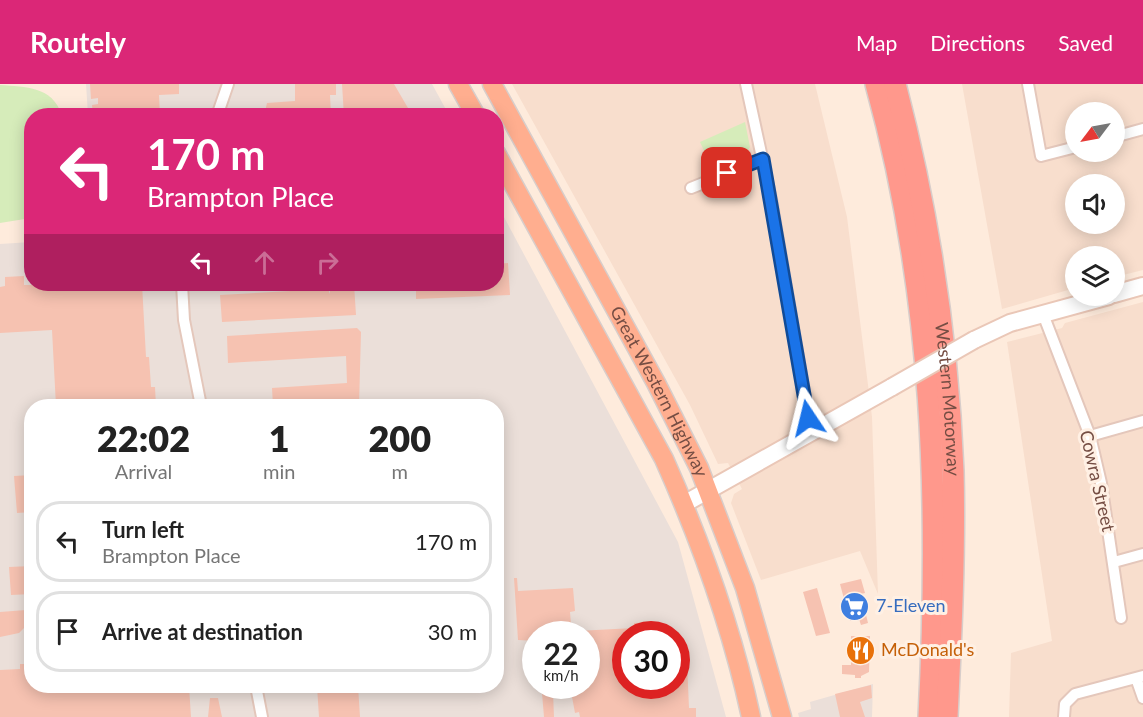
<!DOCTYPE html>
<style>
body{margin:0;font-family:Lato,sans-serif;background:#f6f6f6;color:#222;height:100vh;display:flex;flex-direction:column;font-size:22px;white-space:nowrap}
*{box-sizing:border-box;margin:0}
p{font-size:20px;color:#767676}
.icon{flex:none;width:33px;height:33px;fill:none;stroke:currentColor;stroke-width:2;stroke-linecap:round;stroke-linejoin:round}
.map{position:relative;flex:1;overflow:hidden}
.panel{position:absolute;left:24px;top:315px;width:480px;height:294px;display:flex;flex-direction:column;background:#fff;border-radius:24px;box-shadow:0 3px 15px #0003}
.panel>*{flex:none}
.hud{position:absolute;left:24px;top:24px;width:480px;height:183px;border-radius:24px;box-shadow:0 3px 15px #0003;background:#db2777;color:#fff;overflow:hidden}
.needle{width:39px;rotate:238deg}
.fabs{position:absolute;left:1065px;top:18px;display:grid;gap:12px}
.fabs a{display:grid;place-items:center;width:60px;height:60px;border-radius:50%;background:#fff;box-shadow:0 3px 15px #0003;font-size:30px}
.speed{position:absolute;left:522px;top:537px;display:flex;gap:12px;font-size:30px;font-weight:700;text-align:center}
.speed>*{display:grid;place-content:center;width:78px;height:78px;border-radius:50%;background:#fff;box-shadow:0 3px 15px #0003;line-height:1}
.speed small{font-size:15px;font-weight:400}
.speed .limit{border:9px solid #d22;background:#fff;color:#111}
.pin{position:absolute;display:grid;place-items:center;width:51px;height:51px;color:#fff;margin:-26px;border-radius:12px;box-shadow:0 3px 9px #0006}
.me{position:absolute;width:66px;margin:-33px;rotate:350deg;stroke-linejoin:round;filter:drop-shadow(0 0 4px #0008)}
.turn{display:flex;align-items:center;gap:21px;height:126px;padding:0 24px;font-size:27px}
.turn .icon{width:78px;height:78px;stroke-width:2.5}
.turn b{display:block;font-size:42px;line-height:51px}
.lanes{display:flex;align-items:center;height:57px;padding:0 24px;background:#0003;justify-content:center;gap:30px;direction:ltr}
.lanes .off{opacity:.35}
.eta{display:flex;justify-content:space-evenly;align-items:center;height:102px;text-align:center}
.eta b{font-size:36px;font-weight:800;line-height:42px}
ul{padding:0;list-style:none}
li{display:flex;align-items:center;gap:18px;height:81px;margin:0 12px 9px;padding:0 12px;border:3px solid #e0e0e0;border-radius:24px}
li div{flex:1}
li b{display:block;font-size:22px}
li em{font-style:normal}
header{display:flex;align-items:center;gap:36px;box-sizing:border-box;height:84px;padding:0 30px;background:#db2777;color:#fff}
header strong{font-size:28px}
nav{display:flex;gap:33px;margin-inline-start:auto;font-size:21px}
.map>svg:first-child{display:block}
.residential{fill:#f8decd;fill-rule:evenodd}
.industrial{fill:#ebdfd9;fill-rule:evenodd}
.green{fill:#d6ecba}
.building{fill:#f6c2b1}
.lines{fill:none;stroke-linecap:round;stroke-linejoin:round}
.minor-casing{stroke:#e4c7bb;stroke-width:14}
.secondary-casing{stroke:#eac7b7;stroke-width:20}
.trunk-casing{stroke:#d8cdca;stroke-width:21}
.motorway-casing{stroke:#d8cdca;stroke-width:24}
.minor{stroke:#fff;stroke-width:10}
.secondary{stroke:#fff;stroke-width:16}
.trunk{stroke:#ffae8f;stroke-width:18}
.motorway{stroke:#ff988c;stroke-width:21}
.secondary-bridge-casing{stroke:#eac7b7;stroke-width:20;stroke-linecap:butt}
.secondary-bridge{stroke:#fff;stroke-width:16}
.route-casing{stroke:#114b97;stroke-width:15}
.route{stroke:#1a73e8;stroke-width:10}
.labels{text-anchor:middle;stroke-width:6;stroke-linejoin:round;paint-order:stroke}
.street-label{font-size:18px;fill:#754d43;stroke:#fff0e4}
.shop-label{font-size:18px;fill:#366cbe;stroke:#fff0e4;text-anchor:start}
.food-label{font-size:18px;fill:#c56008;stroke:#fff0e4;text-anchor:start}
</style>
<header>
<strong>Routely</strong>
<nav><a>Map</a><a>Directions</a><a>Saved</a></nav>
</header>
<div class="map">
<svg width="1143" height="633" viewBox="0 0 1143 633">
<rect width="100%" height="100%" fill="#feebdc"/>
<!-- residential -->
<path class="residential" d="M512 0H815L847 133 872 333 878 510 860 467 761 496 731 419 734 410 742 405 728 379 718 380 690 321Z
M962 0H1143V186L1115 193 1114 172H1076L1075 204 1002 225ZM1076 28H1114V68H1076ZM1076 100H1114V140H1076Z
M1143 218V633H1009L1011 569 1052 557 1007 258 1062 244 1065 239Z"/>
<!-- industrial -->
<path class="industrial" d="M86 0H432L449 31H88Z
M497 120 678 458 726 633H0V160L31 158 32 200H496ZM32 322H496V602H32ZM536 550H586V602H536ZM626 550H676V602H626Z
M873 600 872 633H799L798 629 811 625 810 618Z"/>
<!-- green -->
<path class="green" d="M0 1C26 3 52 2 62 31L32 32 31 134 0 139Z
M745 38 750 63 746 69 712 84 700 58Z"/>
<!-- building -->
<path class="building" d="M90 0H179V10L159 11 160 32H93L92 21 98 20V14L91 15Z
M295 0H336V11H330L331 32H264L267 19 295 17Z
M342 0H394L408 24V32H344Z
M508 179 510 211 416 215V206L430 205V200H496V180Z
M24 192V201L142 200 146 273H149L151 303H155L156 322H56L52 246 0 249V203L5 202V193Z
M330 200H354L356 231 222 238 220 211 328 205 330 210Z
M357 244 361 248 359 322H273L272 304 347 299 346 272 228 279 227 252Z
M32 391V428L17 429 14 392Z
M32 482V510L11 511 9 483Z
M514 494H517L518 507 573 504 575 527 570 528 571 540H576L577 547 634 544V539L655 538 656 550H626V602H676V579L687 578 689 624H696V633H580L579 628 575 629 570 602H586V550H536V557L518 556Z
M861 495 865 509 861 510 868 539 861 541 859 535 850 537 840 500Z
M817 504 830 549 816 552 803 508Z
M26 526 24 544 19 549 0 553V528Z
M851 552H870L869 588 861 592V594H855V591L842 590V581H851Z
M20 580H32V602H189L191 633H0V586L20 585Z
M871 601 872 614 860 618 865 633H840L835 610Z
M317 602H358L360 633H319Z
M553 608 554 633H544L542 609Z
M210 614H218L222 633H208Z"/>
<g class="lines">
<defs>
<path id="minor" d="M746 0 771 115 811 348
M1028 0 1041 72 1076 63
M217 32 228 0
M1114 53 1143 45
M691 104 763 75
M182 200 184 236 201 322
M1043 230 1090 352 1101 399 1121 534
M1090 352 1143 337
M1114 478 1143 470
M1136 594 1143 614
M256 602 262 633
M1064 633 1065 620 1075 610 1143 592"/>
<path id="secondary" d="M1114 210 1143 202
M974 256 1010 239 1109 212
M684 420 892 303"/>
<g id="trunk">
<path d="M458 0 476 32"/>
<path id="s1" d="M492 0 656 299 699 384 745 504 782 633"/>
<path d="M496 69 664 375C701 458 732 544 751 633"/>
</g>
<g id="motorway">
<path d="M876 0C934 210 940 418 929 633"/>
<path id="s2" d="M895 0C928 126 948 256 953 387 955 469 951 551 947 633"/>
</g>
</defs>
<!-- minor casing -->
<use href="#minor" class="minor-casing"/>
<!-- secondary casing -->
<use href="#secondary" class="secondary-casing"/>
<!-- trunk casing -->
<use href="#trunk" class="trunk-casing"/>
<!-- motorway casing -->
<use href="#motorway" class="motorway-casing"/>
<!-- minor -->
<use href="#minor" class="minor"/>
<!-- secondary -->
<use href="#secondary" class="secondary"/>
<!-- trunk -->
<use href="#trunk" class="trunk"/>
<!-- motorway -->
<use href="#motorway" class="motorway"/>
<defs>
<path id="secondary-bridge" d="M892 303 974 256"/>
</defs>
<!-- secondary-bridge casing -->
<use href="#secondary-bridge" class="secondary-bridge-casing"/>
<!-- secondary-bridge -->
<use href="#secondary-bridge" class="secondary-bridge"/>
</g>
<g class="lines">
<defs>
<path id="route" d="M727 89 763 75 808 334"/>
</defs>
<!-- route casing -->
<use href="#route" class="route-casing"/>
<!-- route -->
<use href="#route" class="route"/>
</g>
<!-- icons -->
<defs>
<symbol id="supermarket-disc" viewBox="-11 -11 22 22"><circle r="9.5" fill="#3f7fe0" stroke="#fff0e4"/><path d="M-6-5.5h2.5l.6 2H6L4.5 2H-2.5L-4.4-4H-6ZM-1.5 3.2a1.3 1.3 0 1 0 .1 0ZM3 3.2a1.3 1.3 0 1 0 .1 0Z" fill="#fff"/></symbol>
<symbol id="restaurant-disc" viewBox="-11 -11 22 22"><circle r="9.5" fill="#e8710a" stroke="#fff0e4"/><path d="M-5-6h1v4h1v-4h1v4h1v-4h1v5L-1.5 .5V6h-2V.5L-5-1ZM5-6V6H3V1.5H1.5Q1.5-4 5-6Z" fill="#fff"/></symbol>
</defs>
<g fill-rule="evenodd">
<use href="#supermarket-disc" x="838" y="506" width="33" height="33"/>
<use href="#restaurant-disc" x="844" y="550" width="33" height="33"/>
</g>
<g class="labels">
<!-- street labels -->
<g class="street-label">
<text dy="6" stroke="none"><textPath href="#s1" startOffset="350">Great Western Highway</textPath></text>
<text dy="6" stroke="none"><textPath href="#s2" startOffset="320">Western Motorway</textPath></text>
<text transform="translate(1097 397) rotate(77)" y="6">Cowra Street</text>
</g>
<!-- shop labels -->
<g class="shop-label">
<text x="876" y="528">7-Eleven</text>
</g>
<!-- food labels -->
<g class="food-label">
<text x="881" y="572">McDonald's</text>
</g>
</g>
</svg>
<div class="fabs">
<a><svg class="needle" viewBox="-14 -14 28 28"><path d="M0-13l5 13h-10z" fill="#e53935"/><path d="M0 13l5-13h-10z" fill="#767676"/></svg></a>
<a><svg class="icon" aria-label="sound" viewBox="0 0 24 24"><path d="M4 9h4l5-4v14l-5-4H4zM17 9q2 3 0 6"/></svg></a>
<a><svg class="icon" aria-label="layers" viewBox="0 0 24 24"><path d="M12 4l9 5-9 5-9-5zM3 14l9 5 9-5"/></svg></a>
</div>
<div class="speed"><div>22<small>km/h</small></div><div class="limit">30</div></div>
<div class="pin" style="left:727px;top:89px;background:#d93025"><svg class="icon" aria-label="arrive" viewBox="0 0 24 24"><path d="M6 21V4h12l-3 4 3 4H6"/></svg></div>
<svg class="me" style="left:808px;top:334px" viewBox="-20 -20 40 40"><path d="M0-17L14 15 0 8-14 15z" fill="#1a73e8" stroke="#fff" stroke-width="4"/></svg>
<div class="hud">
<div class="turn"><svg class="icon" aria-label="left" viewBox="0 0 24 24"><path d="M17 20v-9H6M10 6l-5 5 5 5"/></svg><div><b>170 m</b>Brampton Place</div></div>
<div class="lanes"><svg class="icon" aria-label="left" viewBox="0 0 24 24"><path d="M17 20v-9H6M10 6l-5 5 5 5"/></svg><svg class="icon off" aria-label="ahead" viewBox="0 0 24 24"><path d="M12 20V5M6 11l6-6 6 6"/></svg><svg class="icon off" aria-label="right" viewBox="0 0 24 24"><path d="M7 20v-9h11M14 6l5 5-5 5"/></svg></div>
</div>
<section class="panel">
<div class="eta">
<div><b>22:02</b><p>Arrival</p></div>
<div><b>1</b><p>min</p></div>
<div><b>200</b><p>m</p></div>
</div>
<ul>
<li><svg class="icon" aria-label="left" viewBox="0 0 24 24"><path d="M17 20v-9H6M10 6l-5 5 5 5"/></svg><div><b>Turn left</b><p>Brampton Place</p></div><em>170 m</em></li>
<li><svg class="icon" aria-label="arrive" viewBox="0 0 24 24"><path d="M6 21V4h12l-3 4 3 4H6"/></svg><div><b>Arrive at destination</b></div><em>30 m</em></li>
</ul>
</section>
</div>
